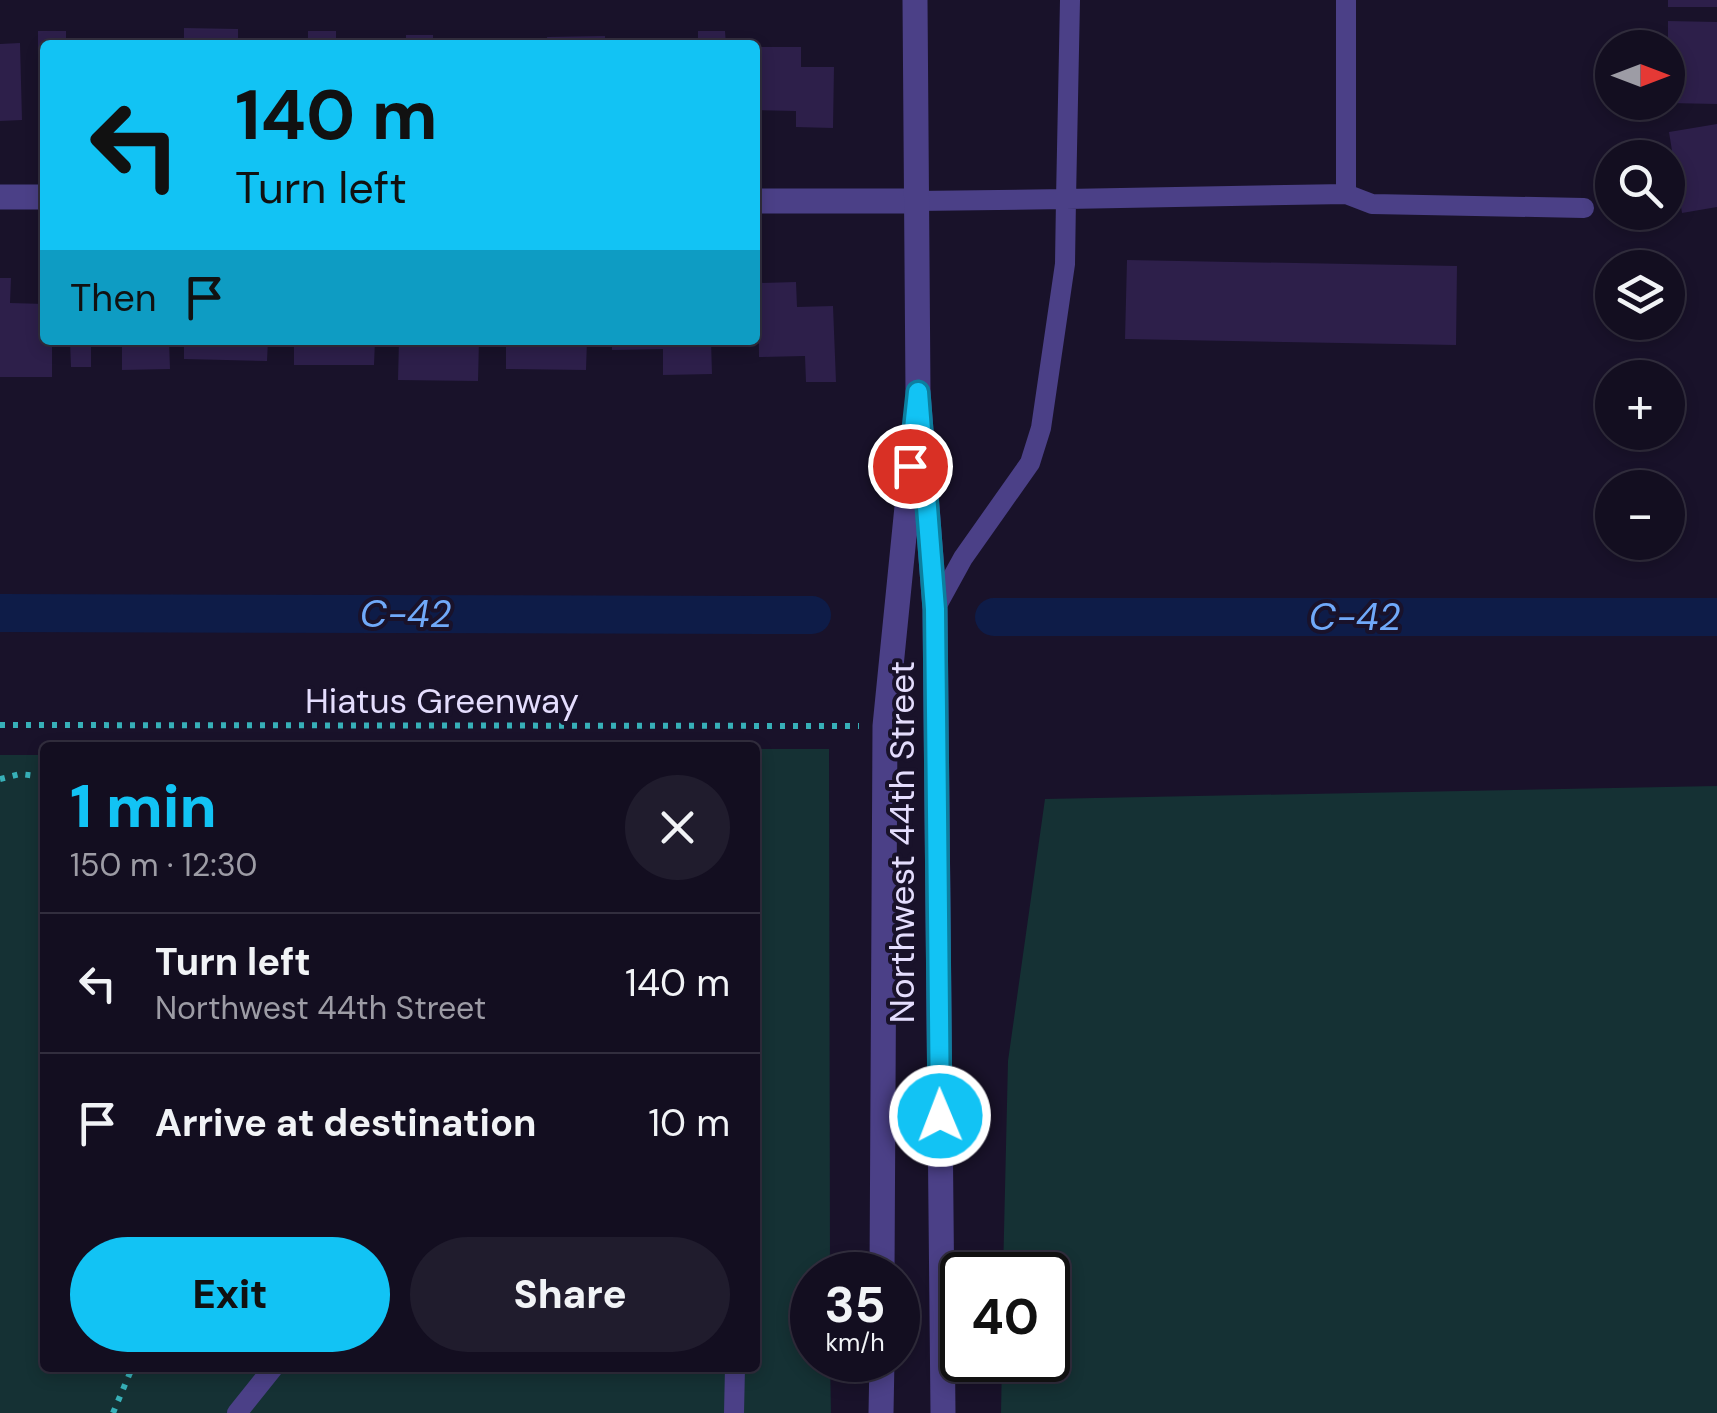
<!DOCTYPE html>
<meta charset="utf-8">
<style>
body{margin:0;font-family:"DM Sans",sans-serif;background:#201c2d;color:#f1f3f6;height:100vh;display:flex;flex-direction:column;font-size:38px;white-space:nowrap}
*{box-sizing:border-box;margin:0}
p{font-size:32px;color:#9d9ca5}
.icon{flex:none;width:55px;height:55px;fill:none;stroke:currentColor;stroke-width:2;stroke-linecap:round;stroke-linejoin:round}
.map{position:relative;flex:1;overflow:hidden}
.side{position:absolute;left:40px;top:742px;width:720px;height:630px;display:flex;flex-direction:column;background:#130e20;border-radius:10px;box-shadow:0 5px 15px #0003,0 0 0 2px #322e3e}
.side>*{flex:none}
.hud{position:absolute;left:40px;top:40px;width:720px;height:305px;border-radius:10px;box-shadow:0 5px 15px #0003,0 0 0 2px #322e3e;background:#12c3f4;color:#111;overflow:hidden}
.needle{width:65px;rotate:90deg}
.fabs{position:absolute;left:1595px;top:30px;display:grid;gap:20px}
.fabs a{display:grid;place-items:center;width:90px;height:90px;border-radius:50%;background:#130e20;box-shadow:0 5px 15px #0003,0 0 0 2px #322e3e;font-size:50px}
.speed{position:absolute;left:790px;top:1252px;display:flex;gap:20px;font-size:50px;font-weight:700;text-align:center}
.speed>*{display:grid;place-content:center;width:130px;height:130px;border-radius:50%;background:#130e20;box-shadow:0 5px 15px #0003,0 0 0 2px #322e3e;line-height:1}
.speed small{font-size:25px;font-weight:400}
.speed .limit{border:5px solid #111;border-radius:15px;background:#fff;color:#111}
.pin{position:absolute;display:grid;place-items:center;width:85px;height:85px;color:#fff;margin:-42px;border:5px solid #fff;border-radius:50%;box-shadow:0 2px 10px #0007}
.me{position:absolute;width:110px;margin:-55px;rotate:359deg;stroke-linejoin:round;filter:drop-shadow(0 0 8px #0008)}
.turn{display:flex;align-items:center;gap:35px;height:210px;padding:0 30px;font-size:45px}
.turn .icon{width:130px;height:130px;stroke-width:2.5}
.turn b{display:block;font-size:70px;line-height:85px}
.then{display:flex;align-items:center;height:95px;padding:0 30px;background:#0003;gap:20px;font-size:38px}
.round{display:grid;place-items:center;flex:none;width:105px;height:105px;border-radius:52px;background:#201c2d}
.headline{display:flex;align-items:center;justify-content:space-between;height:170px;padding:0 30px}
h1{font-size:60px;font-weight:800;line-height:75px;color:#12c3f4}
.cta{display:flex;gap:20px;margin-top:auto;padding:20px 30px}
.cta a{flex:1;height:115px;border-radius:60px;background:#12c3f4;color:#111;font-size:40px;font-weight:800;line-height:115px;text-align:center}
.cta a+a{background:#201c2d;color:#f1f3f6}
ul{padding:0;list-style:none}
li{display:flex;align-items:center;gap:30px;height:140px;padding:0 30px;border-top:2px solid #322e3e}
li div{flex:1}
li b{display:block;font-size:38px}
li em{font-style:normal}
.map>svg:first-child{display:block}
.green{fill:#153134}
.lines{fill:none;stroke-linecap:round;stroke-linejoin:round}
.canal{stroke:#0e1c48;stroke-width:38}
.building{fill:#2d1f4a}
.path{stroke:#37b0b8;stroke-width:6;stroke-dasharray:5 8;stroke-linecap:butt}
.service{stroke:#4b4087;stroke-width:20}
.minor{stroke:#4b4087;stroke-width:25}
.tertiary{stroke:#4b4087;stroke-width:25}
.route-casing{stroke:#0c7f9f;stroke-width:25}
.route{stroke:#12c3f4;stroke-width:18}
.labels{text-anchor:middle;stroke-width:8;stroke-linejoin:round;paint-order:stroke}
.street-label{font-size:35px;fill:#e4ddfd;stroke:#19122a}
.water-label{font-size:38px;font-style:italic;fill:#70a9f9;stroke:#19122a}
</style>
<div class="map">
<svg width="1717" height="1413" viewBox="0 0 1717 1413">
<rect width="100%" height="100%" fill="#19122a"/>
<!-- green -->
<path class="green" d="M755 749H829L830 1275H812V1360H830L831 1413H0V755H45V1368H755Z
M1717 786V1413H1001L1002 1360H1048V1275H1003L1008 1061 1045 799Z"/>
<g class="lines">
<!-- canal -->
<path class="canal" d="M0 613 812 615
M994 617H1717"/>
</g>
<!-- building -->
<path class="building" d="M1668 0H1717V7H1668Z
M1668 21 1717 22V104L1668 103Z
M184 28 238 29V45H184Z
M38 31H66V45H45V100H38Z
M308 31H336V45H308Z
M698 31H725L726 45H698Z
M406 35H433V45H406Z
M605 36V45H548L547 37Z
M20 43 22 120 0 121V44Z
M758 47H801V67H834L833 128 796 127V111L757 110Z
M1717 124V207L1682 213 1669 132Z
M1127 260 1457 266 1456 345 1125 339Z
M0 278H11L10 303 45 304V340H52V377H0Z
M796 282 797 307 833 306 836 382H806L805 356 759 357 758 283Z
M70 340H169L170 369 122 370V346H91V367H71Z
M184 340H268L267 361 184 359Z
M294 340H375L374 365H294Z
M399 340H479L478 381 398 380Z
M506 340H587L586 370 506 369Z
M612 340H711L712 374 663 375V349L612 350Z"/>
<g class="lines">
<!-- path -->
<path class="path" d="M0 725 859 726
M0 779 20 774 45 777
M113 1413 132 1368"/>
<!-- service -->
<path class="service" d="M1070 0 1066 199 1346 194 1372 204 1584 208
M1346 0V194
M916 201 1066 199 1065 264 1041 428 1030 463 963 558 935 609
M237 1413 273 1368
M734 1413 735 1368"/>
<!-- minor -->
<path class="minor" d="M0 197H45
M755 201H916"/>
<!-- tertiary -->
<path class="tertiary" d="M915 0 918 392 935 609 943 1413
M882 1275 885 726 912 457
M881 1413 882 1360"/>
</g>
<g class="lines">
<defs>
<path id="route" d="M910 466 918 392 935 609 940 1116"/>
</defs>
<!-- route casing -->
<use href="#route" class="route-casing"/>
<!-- route -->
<use href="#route" class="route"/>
</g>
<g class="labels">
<!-- street labels -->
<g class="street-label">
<text x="442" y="713">Hiatus Greenway</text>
<text transform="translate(902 842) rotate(-90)" y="12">Northwest 44th Street</text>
</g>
<!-- water labels -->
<g class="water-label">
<text x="406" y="627">C-42</text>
<text x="1355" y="630">C-42</text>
</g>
</g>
</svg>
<div class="fabs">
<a><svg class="needle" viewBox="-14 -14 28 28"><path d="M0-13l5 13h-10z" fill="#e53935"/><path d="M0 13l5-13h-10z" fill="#9d9ca5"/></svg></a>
<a><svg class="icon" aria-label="search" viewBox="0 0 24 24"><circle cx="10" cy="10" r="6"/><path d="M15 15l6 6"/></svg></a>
<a><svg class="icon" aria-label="layers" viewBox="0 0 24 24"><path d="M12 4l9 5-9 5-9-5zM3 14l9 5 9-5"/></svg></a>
<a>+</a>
<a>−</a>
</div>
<div class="speed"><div>35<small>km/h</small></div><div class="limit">40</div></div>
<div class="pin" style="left:910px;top:466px;background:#d93025"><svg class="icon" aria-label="arrive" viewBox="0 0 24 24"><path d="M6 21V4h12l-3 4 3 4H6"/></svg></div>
<svg class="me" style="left:940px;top:1116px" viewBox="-20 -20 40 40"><circle r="17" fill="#12c3f4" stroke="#fff" stroke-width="3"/><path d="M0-11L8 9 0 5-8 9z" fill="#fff"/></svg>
<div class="hud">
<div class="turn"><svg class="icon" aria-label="left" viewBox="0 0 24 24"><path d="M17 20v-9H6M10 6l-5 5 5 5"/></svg><div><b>140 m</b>Turn left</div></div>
<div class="then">Then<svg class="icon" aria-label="arrive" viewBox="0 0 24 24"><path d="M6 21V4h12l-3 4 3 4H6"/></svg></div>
</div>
<section class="side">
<div class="headline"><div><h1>1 min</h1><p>150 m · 12:30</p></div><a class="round"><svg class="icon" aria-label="close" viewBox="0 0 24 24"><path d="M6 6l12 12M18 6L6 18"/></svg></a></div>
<ul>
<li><svg class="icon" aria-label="left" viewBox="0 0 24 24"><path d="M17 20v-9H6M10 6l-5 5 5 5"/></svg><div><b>Turn left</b><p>Northwest 44th Street</p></div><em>140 m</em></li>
<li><svg class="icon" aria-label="arrive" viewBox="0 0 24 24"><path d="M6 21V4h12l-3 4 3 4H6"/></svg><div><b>Arrive at destination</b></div><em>10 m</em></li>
</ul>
<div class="cta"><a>Exit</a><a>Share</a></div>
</section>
</div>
